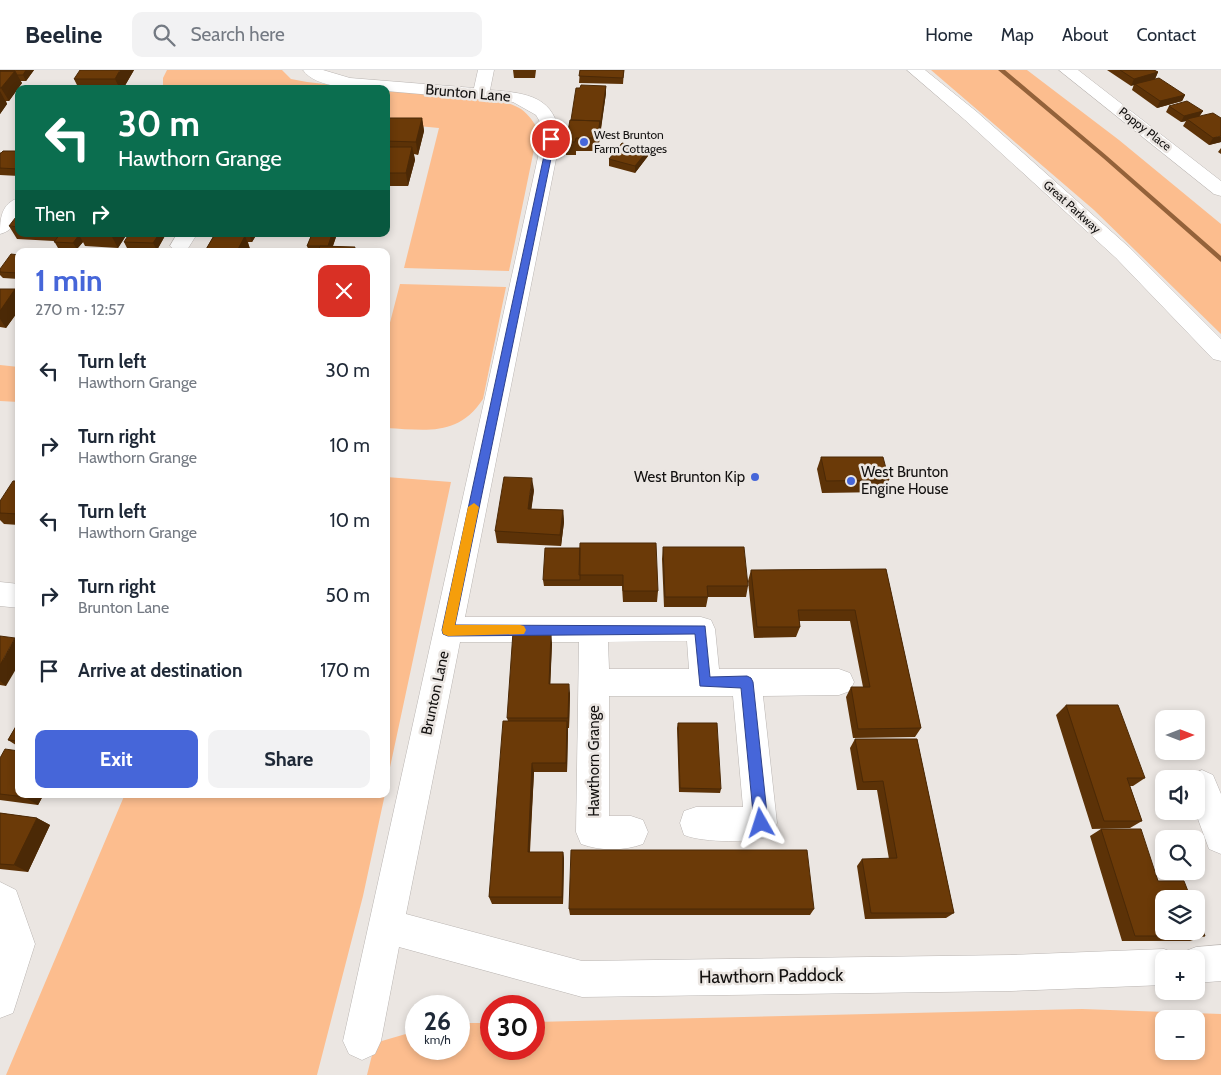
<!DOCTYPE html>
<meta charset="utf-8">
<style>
body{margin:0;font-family:Cabin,sans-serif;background:#f2f2f3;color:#1f2937;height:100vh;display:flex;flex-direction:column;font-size:19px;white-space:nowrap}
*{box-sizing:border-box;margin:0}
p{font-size:16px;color:#747a83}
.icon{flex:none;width:28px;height:28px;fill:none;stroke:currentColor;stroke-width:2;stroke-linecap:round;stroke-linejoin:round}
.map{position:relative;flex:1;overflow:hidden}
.panel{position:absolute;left:15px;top:178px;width:375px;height:550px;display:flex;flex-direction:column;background:#fff;border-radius:10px;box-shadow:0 2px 8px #0003}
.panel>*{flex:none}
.guide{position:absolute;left:15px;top:15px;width:375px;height:152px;border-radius:10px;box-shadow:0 2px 8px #0003;background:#0b6e4f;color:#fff;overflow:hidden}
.needle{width:32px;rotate:90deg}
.buttons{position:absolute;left:1155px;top:640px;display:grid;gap:10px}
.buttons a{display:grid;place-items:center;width:50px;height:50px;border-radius:10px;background:#fff;box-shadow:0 2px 8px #0003;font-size:25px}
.speed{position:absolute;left:405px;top:925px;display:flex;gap:10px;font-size:25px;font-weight:700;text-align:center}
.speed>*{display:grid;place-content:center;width:65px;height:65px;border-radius:50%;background:#fff;box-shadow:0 2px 8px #0003;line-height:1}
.speed small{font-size:12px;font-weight:400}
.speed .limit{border:8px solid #d22;background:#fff;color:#111}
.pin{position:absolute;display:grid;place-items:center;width:42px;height:42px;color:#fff;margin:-21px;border:2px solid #fff;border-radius:50%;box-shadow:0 1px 5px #0007}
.me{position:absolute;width:55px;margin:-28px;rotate:354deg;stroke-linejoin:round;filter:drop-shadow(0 0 4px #0008)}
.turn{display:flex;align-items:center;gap:18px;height:105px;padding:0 20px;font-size:22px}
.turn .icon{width:65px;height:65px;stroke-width:2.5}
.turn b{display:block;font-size:35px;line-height:42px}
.then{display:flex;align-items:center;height:48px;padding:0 20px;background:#0003;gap:10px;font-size:19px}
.round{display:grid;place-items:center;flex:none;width:52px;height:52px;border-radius:10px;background:#f2f2f3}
.head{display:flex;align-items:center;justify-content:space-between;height:85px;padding:0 20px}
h1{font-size:30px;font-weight:700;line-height:38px;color:#4666d9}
.button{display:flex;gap:10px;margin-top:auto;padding:10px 20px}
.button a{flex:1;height:58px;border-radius:10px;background:#4666d9;color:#fff;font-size:20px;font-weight:700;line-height:58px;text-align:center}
.button a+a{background:#f2f2f3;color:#1f2937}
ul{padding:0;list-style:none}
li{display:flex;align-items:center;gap:15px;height:75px;padding:0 20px}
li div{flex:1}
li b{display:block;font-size:19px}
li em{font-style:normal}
header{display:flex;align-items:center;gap:30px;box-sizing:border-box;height:70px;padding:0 25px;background:#fff;border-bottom:1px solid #e0e1e3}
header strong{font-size:24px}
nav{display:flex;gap:28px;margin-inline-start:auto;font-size:18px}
.search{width:350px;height:45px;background:#f2f2f3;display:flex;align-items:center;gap:12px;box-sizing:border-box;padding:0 18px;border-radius:10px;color:#747a83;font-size:19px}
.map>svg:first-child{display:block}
.green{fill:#fcbd8e;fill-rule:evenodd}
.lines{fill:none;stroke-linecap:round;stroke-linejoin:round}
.stream{fill:#94623a;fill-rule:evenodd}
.street-casing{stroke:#bab5b2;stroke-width:1}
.secondary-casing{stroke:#bab5b2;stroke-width:1}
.street{fill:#fff;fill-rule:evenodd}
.secondary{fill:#fff;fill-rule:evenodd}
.wall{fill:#5c3207}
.shaded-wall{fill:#4b2906}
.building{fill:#6b3a08;stroke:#4b2906}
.route{fill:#4666d9;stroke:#2e428d}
.slow{fill:#f59e0b}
.poi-dot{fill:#4666d9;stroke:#ebe6e2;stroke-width:2}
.labels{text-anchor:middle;stroke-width:5;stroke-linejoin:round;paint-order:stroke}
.far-street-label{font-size:12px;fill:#12100f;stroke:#ebe6e2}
.far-poi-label{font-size:12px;fill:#12100f;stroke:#ebe6e2;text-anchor:start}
.street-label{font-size:15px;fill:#12100f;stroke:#ebe6e2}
.poi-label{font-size:15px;fill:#12100f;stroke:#ebe6e2;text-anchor:start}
.near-street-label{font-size:18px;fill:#12100f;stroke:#ebe6e2}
</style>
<header>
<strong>Beeline</strong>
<div class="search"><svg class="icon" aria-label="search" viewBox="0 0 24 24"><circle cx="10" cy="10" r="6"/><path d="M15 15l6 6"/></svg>Search here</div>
<nav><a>Home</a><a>Map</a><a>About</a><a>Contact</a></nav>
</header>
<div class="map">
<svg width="1221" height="1005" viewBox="0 0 1221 1005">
<rect width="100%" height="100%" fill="#ebe6e2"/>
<!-- green -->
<path class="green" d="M167 0H282L291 9 307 12 368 19H163V8Z
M931 0H1027L1119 70 1221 154V264L1094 140Z
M386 20C419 23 496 23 521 39 529 45 534 52 538 60L509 201 404 198 439 58 386 53Z
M400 214 506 217 483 329C458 367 426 360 386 358V268Z
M0 295 19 297V332L0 331Z
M386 407 451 412 386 716Z
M125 724H385L363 826 317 1005H6Z
M1082 939 1221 944V1005H367L375 973 416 961V979H459V953H491V979H534V952ZM1164 949H1196V981H1164Z"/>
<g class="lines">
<!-- stream -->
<path class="stream" d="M998 0H1005L1107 86 1221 186V192L1103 88Z"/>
<defs>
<path id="street" d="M303 0H323L350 8 474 18 478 0H494L490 20C527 23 556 26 560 69L465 547H701L711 550 715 559 719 599H839L850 603 854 612 850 621 839 625 763 626 777 753 773 765C752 773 705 773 684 765L680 753 684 741 696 737H743L733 626H609V746H631L643 750 648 762 643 774C624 781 600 781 581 774L576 762 579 572H460L406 844 582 891 1011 885 1164 879 1177 884 1179 889H1164V915L1011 921 582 927 399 877 381 971 375 984 362 990 349 984 343 971 542 69 540 52 536 45 513 32 386 21V19C365 19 316 20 303 0ZM687 571 689 599H609L608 572Z
M1059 0H1078L1221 111V126L1214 124Z
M19 128C19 144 17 160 0 164 0 149 1 133 19 128Z
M177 164H197L187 180 176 181 170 176Z
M0 512 19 514V538L0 536Z
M1202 700 1213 705 1221 724V784L1209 779 1195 741 1196 709H1189L1191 705Z
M0 812 16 820 35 874 13 943 0 948Z
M1221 875V911L1196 913V889H1181L1183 882 1196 877Z"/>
<path id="secondary" d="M907 0H925L977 42 1130 178 1221 269V291L1213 289 1116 188 965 50Z"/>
</defs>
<!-- street casing -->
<use href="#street" class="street-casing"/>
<!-- secondary casing -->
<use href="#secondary" class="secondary-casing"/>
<!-- street -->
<use href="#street" class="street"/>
<!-- secondary -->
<use href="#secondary" class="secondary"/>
</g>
<!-- wall -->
<path class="wall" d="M0 0H34L26 11H20L22 13 9 31H6L7 34 0 44Z
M134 0 123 19H79L74 9Z
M513 0H536L535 8H514Z
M580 0H624L623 14 579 13Z
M1107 0H1154L1158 2 1155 9 1185 25 1182 31 1157 38 1132 20 1134 14 1131 16Z
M606 16V23L598 81H576V85H566V72L571 50Z
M1169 36 1203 41 1199 46 1221 72 1209 75 1183 56 1186 51 1181 52 1166 42Z
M422 48 424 61 418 85 414 84 415 90 408 116H386V54Z
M1221 78V84L1218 82Z
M19 81V106L0 105V82L1 83Z
M648 86 635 103 609 96V89Z
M9 156 19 157V164H127L118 178 85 176 83 172 77 179 58 178 54 171 17 169Z
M166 164 157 180 127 178 124 172Z
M214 164H257L252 172H248L250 179 249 181H205L214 165Z
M312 164H335L336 167 333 176 354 181H309L307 176Z
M19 185V209L3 208 0 205V199Z
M0 219H15L19 225V240L6 258 0 257Z
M821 387 889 410 884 422 822 423 817 399Z
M19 411V455L4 454 0 450V431Z
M534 420 531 439 563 440 564 452 561 476 497 473 495 461Z
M663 477 748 516 746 527H708L706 537H664L662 489Z
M580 478 658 521 657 532H623L622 516H544L543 510Z
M886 499 921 658 915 667 853 668 846 627 851 617H863L850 551H799L800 557 796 567 754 568 748 511 751 500Z
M0 566 6 616 0 615Z
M552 573 550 614 570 623 569 658H568L567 702H534L530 782H563L564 789 563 834H492L489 827 508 651 507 648Z
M1066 635 1145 708 1133 716H1130L1142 751 1130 758 1092 759 1056 645Z
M19 651V677L8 670Z
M678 653 721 719 720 723 679 722 677 658Z
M855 669H917L954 843 946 848 865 849 857 796 862 789H889L877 720H857L850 678Z
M0 688 44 724 38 735 0 730Z
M0 743 37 748 50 755 28 802 0 799Z
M1101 759 1158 811 1205 866 1190 871H1122L1090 766Z
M569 839H814L810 845H570Z"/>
<!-- shaded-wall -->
<path class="shaded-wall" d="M26 0H34L26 11 23 5Z
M120 0H134L123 19H120L115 9Z
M15 1 22 13 9 31 1 18Z
M1158 2 1155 9 1131 16 1134 9Z
M606 16V23L600 64V57Z
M0 21 7 34 0 44Z
M1185 25 1182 31 1157 38 1160 31Z
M1203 41 1199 47 1187 49 1186 51 1181 52 1184 46Z
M422 48 424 61 418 85 416 72Z
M600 51V64L598 81 597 68Z
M1221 66V72L1209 75 1213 68Z
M412 77 415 90 408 116 406 103Z
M648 80V86L635 103V96Z
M112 164H127L118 178 111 165Z
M159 164H166L157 180 153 173Z
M249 164H257L252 172Z
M332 164H335L336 167 331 181 328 176Z
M79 165 83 172 77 179 73 173Z
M245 166 250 179 249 181H237Z
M15 219 19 225V240L6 258 0 249V241Z
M532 408 534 420 530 450 528 439Z
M563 440 564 452 561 476 560 465Z
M551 562 552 573 550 623 549 614Z
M15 568 19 571V594L6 616 0 611V595Z
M569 614 570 623 569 658 568 648Z
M567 651 568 660 567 702 566 693Z
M532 693 534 702 529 789 528 782Z
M27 724H44L38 735 25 727Z
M37 748 50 755 28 802 14 795Z
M563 782 564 789 563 834 562 827Z"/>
<!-- building -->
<path class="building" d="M0 0H26L23 5H17L15 1H0Z
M80 0H120L115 9H74Z
M580 0H624L623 8 579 6Z
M1120 0H1154L1158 2 1134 9Z
M0 1H15L1 18H0Z
M1159 8 1185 25 1160 31 1135 14Z
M581 15 606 16 600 57V51L571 50 576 18H580Z
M1187 31 1203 41 1184 46 1169 36Z
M1213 43 1221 48V66L1213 68 1187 49Z
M388 48H422L416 72 386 71V54Z
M570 50 600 51 597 68H576L575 72H566Z
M622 73 648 80 635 96 609 89Z
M386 77H412L406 103H386Z
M3 81H19L18 99 0 98V84Z
M19 143V157L9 156Z
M60 164H78L79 165 73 173 54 172Z
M83 164H112L111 165Z
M129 164H159L153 173 124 172Z
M215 164 245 166 237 181H205Z
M312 164H332L328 176H307Z
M320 176 355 177 354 181H318Z
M11 184 19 185V202L18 203 0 202V199Z
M0 219H15L0 241Z
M821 387H883L889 410 826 411Z
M504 407 532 408 528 439 563 440 560 465 495 461Z
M13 411H19V444L0 443V431Z
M580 473H656L658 521H623V505H579Z
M663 477H744L748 516H707L708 527H665Z
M545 478H580V510H543Z
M886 499 921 658 858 659 851 617H870L855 540H798L800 557H757L751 500Z
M513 562H551L549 614H569L568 648H507Z
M0 566 15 568 0 595Z
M1066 635H1118L1145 708H1127L1142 751H1104Z
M19 651V671L8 670Z
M503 651H567L566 693H532L528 782H563L562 827H489Z
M678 653H717L721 719 680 718Z
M855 669H917L954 843H871L862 789 897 788 883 711 863 712Z
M5 679 19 681V724H27L25 727 0 724V688Z
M0 743 37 748 14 795 0 794Z
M1101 759H1141L1158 811H1184L1191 829H1164V861H1196V843L1205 866H1135Z
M571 780H807L814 839H569Z"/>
<!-- route -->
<path class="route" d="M548 67 555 69 455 555 705 556 710 607 747 606 751 608 753 612 768 753 766 757 761 759 756 757 754 753 741 618 700 616 695 564 448 566 443 564 442 560Z"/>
<!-- slow -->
<path class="slow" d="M474 433 479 437 455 555H520L524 556 526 560 524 564 448 566 443 564 442 560 468 437Z"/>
<!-- markers -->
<g class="poi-dot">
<circle cx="584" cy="72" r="5"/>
<circle cx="755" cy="407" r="5"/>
<circle cx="851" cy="411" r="5"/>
</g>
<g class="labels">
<!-- far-street labels -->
<g class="far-street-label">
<text transform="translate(1145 59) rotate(38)" y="4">Poppy Place</text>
<text transform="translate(1072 137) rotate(42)" y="4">Great Parkway</text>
</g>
<!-- far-poi labels -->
<g class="far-poi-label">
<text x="594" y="69">West Brunton<tspan x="594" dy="14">Farm Cottages</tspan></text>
</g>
<!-- street labels -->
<g class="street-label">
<text transform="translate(468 23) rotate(5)" y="5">Brunton Lane</text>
<text transform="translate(435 623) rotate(-78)" y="5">Brunton Lane</text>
<text transform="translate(594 691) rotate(-90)" y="5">Hawthorn Grange</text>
</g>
<!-- poi labels -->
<g class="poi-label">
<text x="861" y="407">West Brunton<tspan x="861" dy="17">Engine House</tspan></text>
<text x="745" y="412" text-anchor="end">West Brunton Kip</text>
</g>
<!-- near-street labels -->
<g class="near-street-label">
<text transform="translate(771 906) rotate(-1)" y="6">Hawthorn Paddock</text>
</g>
</g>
</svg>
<div class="buttons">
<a><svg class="needle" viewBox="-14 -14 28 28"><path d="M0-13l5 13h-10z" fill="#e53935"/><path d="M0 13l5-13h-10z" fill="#747a83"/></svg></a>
<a><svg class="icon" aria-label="sound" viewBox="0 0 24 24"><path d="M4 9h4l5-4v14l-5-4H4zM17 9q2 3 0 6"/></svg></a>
<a><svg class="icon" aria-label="search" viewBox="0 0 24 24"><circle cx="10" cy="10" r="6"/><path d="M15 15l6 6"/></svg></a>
<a><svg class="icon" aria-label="layers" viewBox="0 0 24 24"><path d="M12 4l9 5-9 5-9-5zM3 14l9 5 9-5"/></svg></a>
<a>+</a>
<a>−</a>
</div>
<div class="speed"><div>26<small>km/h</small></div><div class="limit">30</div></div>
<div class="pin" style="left:551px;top:69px;background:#d93025"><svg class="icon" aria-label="arrive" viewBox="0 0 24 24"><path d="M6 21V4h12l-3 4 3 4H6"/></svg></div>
<svg class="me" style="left:761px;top:753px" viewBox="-20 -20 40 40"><path d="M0-17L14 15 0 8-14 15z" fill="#4666d9" stroke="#fff" stroke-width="4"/></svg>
<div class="guide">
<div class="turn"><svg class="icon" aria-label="left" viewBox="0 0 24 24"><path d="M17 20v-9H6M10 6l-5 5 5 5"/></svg><div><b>30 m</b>Hawthorn Grange</div></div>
<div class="then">Then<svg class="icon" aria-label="right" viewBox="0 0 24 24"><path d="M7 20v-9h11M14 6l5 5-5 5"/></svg></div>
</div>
<section class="panel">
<div class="head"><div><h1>1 min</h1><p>270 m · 12:57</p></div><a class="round" style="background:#d93025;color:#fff"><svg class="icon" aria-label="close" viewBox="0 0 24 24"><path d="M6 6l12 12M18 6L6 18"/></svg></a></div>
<ul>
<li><svg class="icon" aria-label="left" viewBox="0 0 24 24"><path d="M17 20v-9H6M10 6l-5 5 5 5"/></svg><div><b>Turn left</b><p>Hawthorn Grange</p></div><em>30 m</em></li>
<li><svg class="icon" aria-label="right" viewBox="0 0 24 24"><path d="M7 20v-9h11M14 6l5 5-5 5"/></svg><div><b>Turn right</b><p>Hawthorn Grange</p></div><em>10 m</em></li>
<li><svg class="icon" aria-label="left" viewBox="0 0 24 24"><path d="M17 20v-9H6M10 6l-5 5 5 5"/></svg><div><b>Turn left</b><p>Hawthorn Grange</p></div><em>10 m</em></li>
<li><svg class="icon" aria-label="right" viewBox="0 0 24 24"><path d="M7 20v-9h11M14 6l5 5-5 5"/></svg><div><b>Turn right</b><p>Brunton Lane</p></div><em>50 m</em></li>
<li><svg class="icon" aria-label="arrive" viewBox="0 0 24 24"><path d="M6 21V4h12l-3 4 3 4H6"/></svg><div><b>Arrive at destination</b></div><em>170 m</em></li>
</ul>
<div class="button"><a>Exit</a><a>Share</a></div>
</section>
</div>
